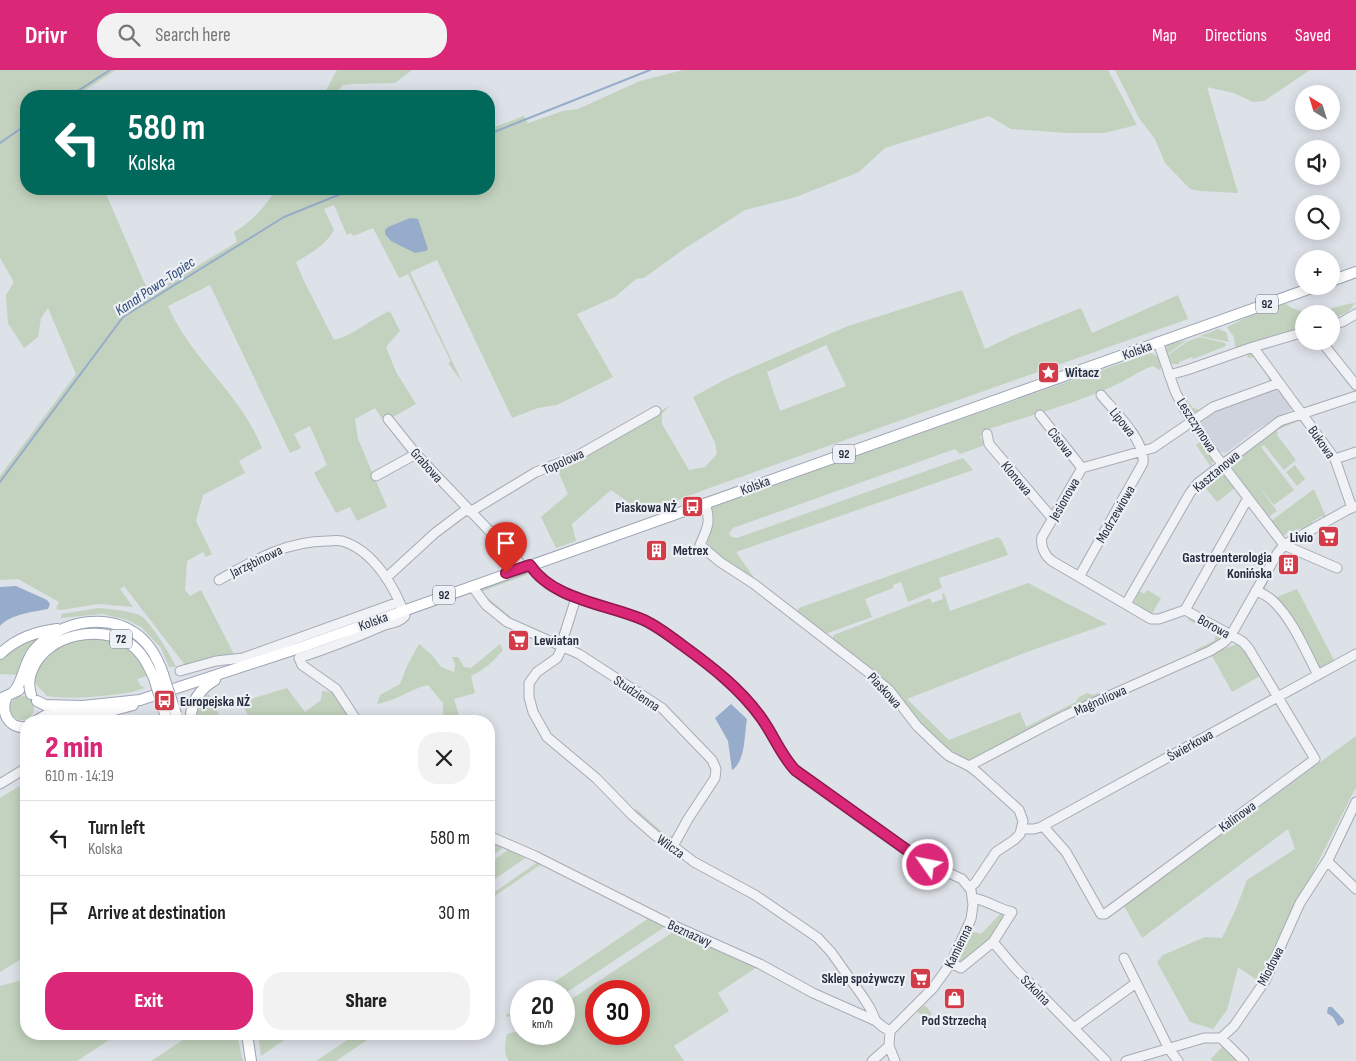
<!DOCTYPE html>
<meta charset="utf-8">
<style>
body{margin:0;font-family:"Sofia Sans Condensed",sans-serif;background:#f2f2f2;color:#222;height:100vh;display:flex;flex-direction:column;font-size:19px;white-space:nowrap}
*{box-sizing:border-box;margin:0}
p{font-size:16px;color:#767676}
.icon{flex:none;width:28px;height:28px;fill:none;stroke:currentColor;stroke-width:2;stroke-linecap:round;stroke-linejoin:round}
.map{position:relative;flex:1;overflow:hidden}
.drawer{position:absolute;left:20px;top:645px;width:475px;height:325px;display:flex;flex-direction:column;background:#fff;border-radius:20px;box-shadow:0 2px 12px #0003}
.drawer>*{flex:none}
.hud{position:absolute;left:20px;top:20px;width:475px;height:105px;border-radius:20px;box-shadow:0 2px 12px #0003;background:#00695c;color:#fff;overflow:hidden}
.needle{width:32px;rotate:322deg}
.controls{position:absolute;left:1295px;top:15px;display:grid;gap:10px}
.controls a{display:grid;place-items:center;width:45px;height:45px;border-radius:50%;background:#fff;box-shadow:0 2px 12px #0003;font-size:25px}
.speed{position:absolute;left:510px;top:910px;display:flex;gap:10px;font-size:25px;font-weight:700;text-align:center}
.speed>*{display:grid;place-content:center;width:65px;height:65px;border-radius:50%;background:#fff;box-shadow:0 2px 12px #0003;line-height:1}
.speed small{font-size:12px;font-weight:400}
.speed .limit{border:8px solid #d22;background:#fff;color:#111}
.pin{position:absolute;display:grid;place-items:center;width:42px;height:42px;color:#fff;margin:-51px -21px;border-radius:50% 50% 50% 0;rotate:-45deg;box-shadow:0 0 5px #0007}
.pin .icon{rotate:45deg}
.me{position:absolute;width:55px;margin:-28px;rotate:303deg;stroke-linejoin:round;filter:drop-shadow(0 0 4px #0008)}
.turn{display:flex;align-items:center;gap:18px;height:105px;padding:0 25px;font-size:22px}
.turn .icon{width:65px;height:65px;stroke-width:2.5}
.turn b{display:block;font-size:35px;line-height:42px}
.round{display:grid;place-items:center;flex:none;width:52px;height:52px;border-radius:20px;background:#f2f2f2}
.headline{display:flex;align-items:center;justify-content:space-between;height:85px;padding:0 25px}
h1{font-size:30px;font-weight:800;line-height:38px;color:#db2777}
.primary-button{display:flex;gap:10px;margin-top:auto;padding:10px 25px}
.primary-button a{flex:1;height:58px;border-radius:20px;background:#db2777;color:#fff;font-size:20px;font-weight:800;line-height:58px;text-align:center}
.primary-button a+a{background:#f2f2f2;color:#222}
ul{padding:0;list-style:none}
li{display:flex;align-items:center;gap:15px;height:75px;padding:0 25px;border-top:1px solid #e0e0e0}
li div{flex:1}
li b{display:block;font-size:19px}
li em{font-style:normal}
header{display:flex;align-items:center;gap:30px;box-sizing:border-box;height:70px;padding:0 25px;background:#db2777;color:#fff}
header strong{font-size:24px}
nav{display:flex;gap:28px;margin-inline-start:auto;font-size:18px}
.search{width:350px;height:45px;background:#f2f2f2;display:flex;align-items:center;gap:12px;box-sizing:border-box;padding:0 18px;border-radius:20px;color:#767676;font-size:19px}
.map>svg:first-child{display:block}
.built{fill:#cfd3dd}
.green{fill:#c2d2be;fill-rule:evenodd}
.water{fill:#96acca}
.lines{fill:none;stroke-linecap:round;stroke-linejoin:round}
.stream{stroke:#96acca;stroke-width:2}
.minor-casing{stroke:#a6abb5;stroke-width:11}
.major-casing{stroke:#9ca4b4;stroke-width:12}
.minor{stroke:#f0f2f6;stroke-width:9}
.major{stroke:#fff;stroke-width:10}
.major-bridge-casing{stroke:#9ca4b4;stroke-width:12;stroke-linecap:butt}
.major-bridge{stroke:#fff;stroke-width:10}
.route-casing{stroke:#8e194d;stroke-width:12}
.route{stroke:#db2777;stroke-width:9}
.labels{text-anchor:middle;stroke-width:4.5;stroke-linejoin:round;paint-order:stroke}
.shield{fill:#edf0f5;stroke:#626876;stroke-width:1}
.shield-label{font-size:12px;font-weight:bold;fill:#262d3f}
.street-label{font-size:14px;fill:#262d3f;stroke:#edf0f5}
.poi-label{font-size:14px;font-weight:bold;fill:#262d3f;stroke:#edf0f5;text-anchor:start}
.water-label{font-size:15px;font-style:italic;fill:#2e4975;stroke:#edf0f5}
</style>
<header>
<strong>Drivr</strong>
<div class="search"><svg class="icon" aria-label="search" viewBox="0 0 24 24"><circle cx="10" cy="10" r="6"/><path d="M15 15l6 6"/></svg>Search here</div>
<nav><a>Map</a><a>Directions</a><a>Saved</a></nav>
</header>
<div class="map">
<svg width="1356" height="991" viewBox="0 0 1356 991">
<rect width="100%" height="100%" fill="#dde1e8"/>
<!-- built -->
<path class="built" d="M1278 319 1291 336V340L1254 361 1226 383 1220 382 1200 356 1201 351 1215 341Z"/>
<!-- green -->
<path class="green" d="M0 0H116L76 26H26V119H104L144 212 151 224 237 172 234 162C253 151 264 138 276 119H489V59L524 46 528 53 563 41 578 39 640 11 683 0H1108L1137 55 1104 63H1067L1011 59 989 46 885 78 859 102 796 127 745 140 684 179 644 208 636 209 615 227 577 244 613 307 557 335 538 338 512 348 437 190 410 202 462 312 448 293 451 292 408 204 399 208 373 158 353 166 351 163 347 165 334 135 324 139 334 160C326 175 311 183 296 192L303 209 334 270C355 265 370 249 390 241L400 261 386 277 396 302 416 334 384 352 375 338 355 349 358 369 387 437 357 451 350 437 336 443 314 403 327 395 310 356 294 364 301 378 290 383 210 215 168 236C190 288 241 324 262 378L239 391 245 403 203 425 196 451 212 484 206 487 203 482 187 491 185 520 190 526 201 520 235 586 185 595 124 516 120 519 133 537 98 534 61 540 56 539 59 532 18 509 0 510V406L76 304 48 238 41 248 38 267 24 278 8 253 6 225 14 212 0 188Z
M337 0H412L395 13 352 14 343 15 333 26H323Z
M1115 0H1310L1264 31 1253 32 1234 23 1207 17 1238 123 1200 121 1190 119 1165 93 1155 69 1139 48Z
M962 220 985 279 1014 265 1081 238 1092 263 1178 225 1188 249 712 417 644 443 611 420 572 454 576 471 556 478 541 447 568 424 557 399C597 382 634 359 670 335L662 344V354L689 400 705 397 717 384 715 373 693 327 728 308 848 256ZM826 275 846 316 780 341 767 302Z
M1284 233C1288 235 1291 238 1295 239 1314 247 1336 235 1355 233L1348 242 1331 249V244H1304V259L1242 279 1235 276 1234 267 1227 257 1250 246Z
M1218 259 1226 262 1229 272 1200 266Z
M1200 267 1225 273 1226 276 1193 289 1192 287 1179 292V294H1172L1168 288V285L1188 271Z
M1187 270 1166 285 1165 279 1168 274Z
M1151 283 1158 287 1161 298 1159 300 1153 296C1138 301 1126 311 1111 317 1071 335 1028 346 986 360L980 367 985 375 960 384 955 379 733 458 729 463 731 467 737 468 963 388 973 400 736 482 753 506 755 512C742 504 704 483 707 467 708 456 714 447 710 436Z
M1249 283 1254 285 1272 310V312L1196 344 1191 343 1181 322 1193 338 1200 340 1207 334 1268 313 1269 308 1254 287 1248 288 1247 284Z
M1295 348 1302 349 1305 355 1299 351 1277 360 1278 363 1277 365 1296 390 1284 400 1264 375 1261 377 1294 420 1274 435 1257 414 1277 441 1269 447 1232 398V392L1273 359Z
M1200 372 1213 390 1211 397 1196 375Z
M1295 395 1305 409 1297 416 1286 402Z
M1220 404 1225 405 1235 418 1217 432 1204 416Z
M1314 419 1326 447 1324 448 1322 446 1312 452 1313 455 1303 460 1301 458 1293 463V465L1290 467 1291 461 1289 460 1285 465H1282L1271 451Z
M998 467 1002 471 1008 485 939 508 942 518 908 532 901 512 893 515V518L865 529 872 547 828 563 820 562 796 544 799 538Z
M524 502 529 504 483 521 484 525 511 547 510 549 512 551 482 526 480 520 482 517Z
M1267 509 1269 510 1265 518 1277 527 1297 519 1335 592 1320 599 1263 520V517Z
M1028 513 1107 554 1027 582 907 629 949 670 1020 642 1026 657 1076 632 1079 627 1087 623 1093 625 1099 623 1101 626 969 692 943 679 907 641 831 571 834 565 930 528 932 533 943 529 942 524 944 523 950 541Z
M1147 520 1161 528 1152 544 1134 533 1139 521 1144 524Z
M99 538C109 539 133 541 141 546 150 551 172 587 176 597H169L161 578 141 557 127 550 102 544 61 548V544Z
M1189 547 1218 564 1221 568 1215 573 1196 582 1195 580 1214 571 1216 564 1188 550Z
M46 564C32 576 23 587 18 605L0 604V587L17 574Z
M85 569C118 568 134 575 147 606L137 609 140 615 145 618C127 626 66 630 47 626L35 613V609L32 608C47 581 54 574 85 569Z
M419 574 432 585 441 597 454 602 455 594 452 587H458L464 597 471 598 500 574 503 580C494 591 484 600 471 606L475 623 454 629 459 646 466 649 464 651H447L443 644V633L428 615C410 619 396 631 377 634L380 625 400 614 408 594Z
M1237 574 1245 580 1260 606 1232 622 1211 584Z
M287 618 305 642 321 630 322 621 332 622 352 651H251L241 632Z
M209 624 222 651H196L201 628Z
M10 638a12 12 0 1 1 24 0a12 12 0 1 1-24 0Z
M1356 666V717L1258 911 1238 897 1227 940 1213 959 1190 952 1157 892 1163 885 1205 867 1222 868 1236 839 1247 810 1295 779 1288 759 1142 868 1124 836Z
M26 712V886L0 902V728Z
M636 739 668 767 673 765 680 757 673 770H666L632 742Z
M489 770 504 777 489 788Z
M509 779 527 787 489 813V794Z
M539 791 543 793 489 830V826Z
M1001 843 1007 846 999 862 961 893 958 889 971 861 981 864Z
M649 848 666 856 564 924V921H541Z
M676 860 757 897 718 923 729 941 674 976 684 991H509C503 984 505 972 507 964L521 960V964H564V934ZM596 921H639V964H596Z
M26 909V964H118L77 991H0V916Z
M521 935V949L505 946Z
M925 935 932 944 929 948 927 945 923 948 917 941Z
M192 964H237L243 991H151Z
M258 964H293L261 986Z
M356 964H376L336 991H316Z
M1224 975 1240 991H1213L1211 989Z"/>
<!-- water -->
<path class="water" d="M410 148 418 149 428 179 426 181 415 183 391 171 385 164V160L388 157Z
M16 516 47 530 50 534 48 539C33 542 11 544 0 556V517Z
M731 634 747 649C744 665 746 691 732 700L728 671 715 648Z
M1328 937H1332L1344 950V953L1338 956 1333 947 1327 943Z"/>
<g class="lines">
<!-- stream -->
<path class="stream" d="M70 26 110 0
M489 64 650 0
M0 73 26 55
M0 412 123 247 284 147 353 119"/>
<defs>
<path id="minor" d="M1331 255 1342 252 1356 244
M1321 271 1356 315
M1253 277 1335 389 1352 438
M1169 305 1187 300 1253 277 1304 262
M1040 345 1082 398
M388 349 416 384 519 492 522 497
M987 364 989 374 1053 449
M1335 389 1356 382
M376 406 416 384
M705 433C711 451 708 457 700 475L720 492 754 514 869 603 890 621 917 656 941 679 949 686 969 696 977 702 1019 740 1023 751 1020 764 1014 770 996 782 975 813 970 817
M470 442 536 402 577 386 656 341
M1284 475 1347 440 1356 436
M1284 475 1337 498
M530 495C556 535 619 533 657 558 695 582 732 610 760 646 774 665 781 687 798 703L918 789 962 809 971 820 973 835 971 849 951 893 933 918 890 961 889 976 895 991
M1079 507 1143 393C1146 371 1115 342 1101 325
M386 508 435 463 467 439
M219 510C253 491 286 471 327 471 331 471 337 470 342 471 373 480 395 517 405 546 400 553 388 553 380 557 353 569 326 579 299 588L302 595 336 619 357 651
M472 516 486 535 507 552 579 584 662 638 712 690 716 699 715 708 688 749 673 776
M1256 520C1262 524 1268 526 1273 531 1293 550 1305 580 1318 605
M1126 534 1190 423 1198 413 1280 351 1356 326
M1185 540 1159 549H1151L1052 491C1045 486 1040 476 1042 467L1082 398 1153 378 1213 337 1279 313
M1185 540 1248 428
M561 575 576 528
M563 576 557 588 537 602 529 613V627L533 642 547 667 596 708 632 745 656 766 673 776 694 792 755 825 818 868 831 882 863 927 870 938 876 951
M180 601 216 591 243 588 399 532
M25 658 26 666
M969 696 1066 645 1210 581 1223 573 1231 565 1277 484 1284 475 1216 386 1184 339 1175 321 1158 272
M0 714 26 698
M1043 756 1066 782 1101 844H1105L1315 689 1249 579 1243 572 1231 565 1185 540
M1022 759H1034L1041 757 1356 584
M489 766 535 786 666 852 760 894 813 923 876 951 883 957 890 961
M1327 791 1356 819
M973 828C987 830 998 839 1012 842L993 872 1016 899 1106 991
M1124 888 1169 979 1178 991
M951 893 961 898 993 872
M1074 958 1136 913
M872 991 889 976
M1126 991 1204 968H1221
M1244 991 1221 968 1234 956 1265 911 1300 833 1329 788 1356 732"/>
<path id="major" d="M1331 211 1356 202
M0 584C17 568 35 562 57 559
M14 621C22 615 24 592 34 580 59 551 107 541 139 566 151 576 158 589 163 604
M31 624C28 615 29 606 33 598 48 564 100 554 130 574 142 582 148 595 154 608
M7 626C0 641 8 659 26 657
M0 629 19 620
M37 631 45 635 83 636 140 630 302 577 1317 216
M36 651 48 644H96L111 641 133 635
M191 651C190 632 200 619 215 610
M247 964 251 991"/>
</defs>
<!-- minor casing -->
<use href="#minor" class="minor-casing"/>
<!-- major casing -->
<use href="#major" class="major-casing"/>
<!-- minor -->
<use href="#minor" class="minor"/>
<!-- major -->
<use href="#major" class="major"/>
<defs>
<path id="major-bridge" d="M163 604 176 644
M154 608 166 647"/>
</defs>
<!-- major-bridge casing -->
<use href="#major-bridge" class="major-bridge-casing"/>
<!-- major-bridge -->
<use href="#major-bridge" class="major-bridge"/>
</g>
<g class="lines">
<defs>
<path id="route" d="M506 503 530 495C553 530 607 534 644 550 657 556 670 566 682 575 711 596 741 619 762 649 774 666 781 685 795 700L928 795"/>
</defs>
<!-- route casing -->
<use href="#route" class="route-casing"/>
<!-- route -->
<use href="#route" class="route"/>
</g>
<!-- icons -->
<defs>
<symbol id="sight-square" viewBox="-11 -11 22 22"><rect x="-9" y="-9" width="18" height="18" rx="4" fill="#d43b48" stroke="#edf0f5"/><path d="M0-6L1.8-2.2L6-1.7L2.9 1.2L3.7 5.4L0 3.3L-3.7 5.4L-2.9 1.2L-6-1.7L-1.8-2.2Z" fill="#fff"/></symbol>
<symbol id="bus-square" viewBox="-11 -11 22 22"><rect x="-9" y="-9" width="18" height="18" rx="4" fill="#d43b48" stroke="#edf0f5"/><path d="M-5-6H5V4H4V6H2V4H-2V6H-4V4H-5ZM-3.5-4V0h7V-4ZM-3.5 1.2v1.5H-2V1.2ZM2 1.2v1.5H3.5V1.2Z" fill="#fff"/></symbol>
<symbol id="supermarket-square" viewBox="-11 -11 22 22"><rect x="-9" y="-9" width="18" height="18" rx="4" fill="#d43b48" stroke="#edf0f5"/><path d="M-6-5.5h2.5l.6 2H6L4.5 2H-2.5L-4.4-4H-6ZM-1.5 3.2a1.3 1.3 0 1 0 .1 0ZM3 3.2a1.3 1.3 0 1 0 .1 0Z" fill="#fff"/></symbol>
<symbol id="building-square" viewBox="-11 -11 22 22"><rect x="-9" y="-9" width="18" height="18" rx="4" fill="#d43b48" stroke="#edf0f5"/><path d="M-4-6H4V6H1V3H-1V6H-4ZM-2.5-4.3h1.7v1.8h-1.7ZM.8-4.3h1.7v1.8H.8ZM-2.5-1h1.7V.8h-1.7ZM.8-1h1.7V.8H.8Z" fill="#fff"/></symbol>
<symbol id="shop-square" viewBox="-11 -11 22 22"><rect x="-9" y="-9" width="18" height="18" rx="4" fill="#d43b48" stroke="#edf0f5"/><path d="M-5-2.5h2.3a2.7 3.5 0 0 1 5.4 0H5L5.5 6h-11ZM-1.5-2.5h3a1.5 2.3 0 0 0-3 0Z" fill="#fff"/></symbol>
</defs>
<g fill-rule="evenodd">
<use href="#sight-square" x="1036" y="290" width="25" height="25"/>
<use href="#bus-square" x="680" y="424" width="25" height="25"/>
<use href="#supermarket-square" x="1316" y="454" width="25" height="25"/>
<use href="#building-square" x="644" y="468" width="25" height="25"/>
<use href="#building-square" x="1276" y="482" width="25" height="25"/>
<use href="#supermarket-square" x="506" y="558" width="25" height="25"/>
<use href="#bus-square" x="152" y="618" width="25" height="25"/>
<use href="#supermarket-square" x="908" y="896" width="25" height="25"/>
<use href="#shop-square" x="942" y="916" width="25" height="25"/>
</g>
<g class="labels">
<!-- shield labels -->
<g class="shield">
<rect x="1256" y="224.5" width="22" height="19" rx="4"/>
<rect x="833" y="374.5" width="22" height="19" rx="4"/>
<rect x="433" y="515.5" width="22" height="19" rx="4"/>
<rect x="110" y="559.5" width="22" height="19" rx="4"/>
</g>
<g class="shield-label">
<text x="1267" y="238">92</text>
<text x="844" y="388">92</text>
<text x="444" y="529">92</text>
<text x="121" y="573">72</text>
</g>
<!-- street labels -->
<g class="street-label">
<text transform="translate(1137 280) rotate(-20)" y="5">Kolska</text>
<text transform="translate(1123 352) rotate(51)" y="5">Lipowa</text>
<text transform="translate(1197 355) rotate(57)" y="5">Leszczynowa</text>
<text transform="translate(1061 372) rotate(52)" y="5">Cisowa</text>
<text transform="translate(1322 372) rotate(55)" y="5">Bukowa</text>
<text transform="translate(563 391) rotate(-24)" y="5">Topolowa</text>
<text transform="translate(427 395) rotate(48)" y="5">Grabowa</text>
<text transform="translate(1216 401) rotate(-40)" y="5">Kasztanowa</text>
<text transform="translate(1017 408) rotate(50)" y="5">Klonowa</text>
<text transform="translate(755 415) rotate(-20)" y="5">Kolska</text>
<text transform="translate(1064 429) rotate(-60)" y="5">Jesionowa</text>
<text transform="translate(1115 444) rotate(-60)" y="5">Modrzewiowa</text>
<text transform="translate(256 491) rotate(-26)" y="5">Jarzębinowa</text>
<text transform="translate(373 551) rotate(-20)" y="5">Kolska</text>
<text transform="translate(1214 556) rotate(29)" y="5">Borowa</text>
<text transform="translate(885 620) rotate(47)" y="5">Piaskowa</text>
<text transform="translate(637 623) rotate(34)" y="5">Studzienna</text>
<text transform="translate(1100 630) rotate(-24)" y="5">Magnoliowa</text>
<text transform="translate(1190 675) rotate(-29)" y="5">Świerkowa</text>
<text transform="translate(1237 746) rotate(-36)" y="5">Kalinowa</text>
<text transform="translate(671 776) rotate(35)" y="5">Wilcza</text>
<text transform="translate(690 863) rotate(24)" y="5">Beznazwy</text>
<text transform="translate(958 876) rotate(-64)" y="5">Kamienna</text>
<text transform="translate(1270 896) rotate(-63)" y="5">Miodowa</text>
<text transform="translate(1036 920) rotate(45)" y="5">Szkolna</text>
</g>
<!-- poi labels -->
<g class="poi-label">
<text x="1065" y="307">Witacz</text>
<text x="677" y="442" text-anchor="end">Piaskowa NŻ</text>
<text x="1313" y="472" text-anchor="end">Livio</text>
<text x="673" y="485">Metrex</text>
<text x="1272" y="492" text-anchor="end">Gastroenterologia<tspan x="1272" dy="16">Konińska</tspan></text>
<text x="534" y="575">Lewiatan</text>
<text x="180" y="636">Europejska NŻ</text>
<text x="905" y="913" text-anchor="end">Sklep spożywczy</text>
<text x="954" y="955" text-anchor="middle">Pod Strzechą</text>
</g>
<!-- water labels -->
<g class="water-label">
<text transform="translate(155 216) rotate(-34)" y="5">Kanał Powa-Topiec</text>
</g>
</g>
</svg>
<div class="controls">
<a><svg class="needle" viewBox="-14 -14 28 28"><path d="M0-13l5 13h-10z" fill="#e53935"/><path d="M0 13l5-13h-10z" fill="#767676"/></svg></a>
<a><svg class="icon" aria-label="sound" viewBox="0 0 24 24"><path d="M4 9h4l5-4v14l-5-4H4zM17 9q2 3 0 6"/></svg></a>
<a><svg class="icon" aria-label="search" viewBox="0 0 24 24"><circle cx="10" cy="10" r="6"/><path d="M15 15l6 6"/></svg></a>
<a>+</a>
<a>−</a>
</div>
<div class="speed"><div>20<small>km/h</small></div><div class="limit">30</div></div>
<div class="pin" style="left:506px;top:503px;background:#d93025"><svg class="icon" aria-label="arrive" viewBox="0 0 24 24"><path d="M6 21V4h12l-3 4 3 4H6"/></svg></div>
<svg class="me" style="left:928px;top:795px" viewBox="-20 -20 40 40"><circle r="17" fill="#db2777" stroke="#fff" stroke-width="3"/><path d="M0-11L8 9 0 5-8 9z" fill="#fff"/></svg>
<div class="hud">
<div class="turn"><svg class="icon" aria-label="left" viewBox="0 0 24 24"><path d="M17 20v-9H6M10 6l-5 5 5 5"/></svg><div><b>580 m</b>Kolska</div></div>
</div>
<section class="drawer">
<div class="headline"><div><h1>2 min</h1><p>610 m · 14:19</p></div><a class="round"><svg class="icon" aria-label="close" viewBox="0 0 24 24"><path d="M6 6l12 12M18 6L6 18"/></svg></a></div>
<ul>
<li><svg class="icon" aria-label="left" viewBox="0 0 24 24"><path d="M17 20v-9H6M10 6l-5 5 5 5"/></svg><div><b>Turn left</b><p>Kolska</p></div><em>580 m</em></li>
<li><svg class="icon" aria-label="arrive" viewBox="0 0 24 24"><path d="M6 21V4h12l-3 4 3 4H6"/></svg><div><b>Arrive at destination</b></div><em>30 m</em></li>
</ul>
<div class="primary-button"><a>Exit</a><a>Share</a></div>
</section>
</div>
